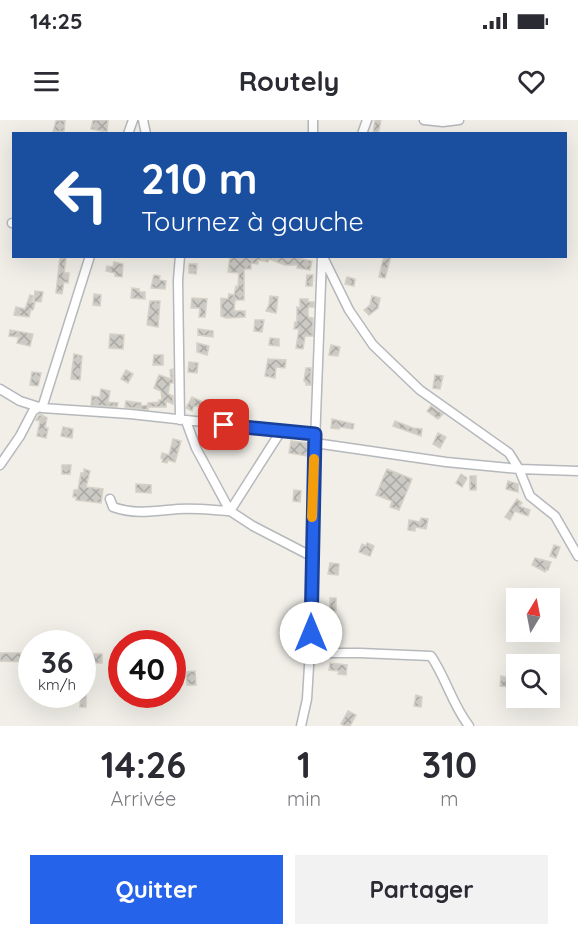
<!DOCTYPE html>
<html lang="fr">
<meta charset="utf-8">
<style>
body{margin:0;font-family:Quicksand,sans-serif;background:#f2f2f3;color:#2b2b33;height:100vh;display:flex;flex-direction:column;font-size:22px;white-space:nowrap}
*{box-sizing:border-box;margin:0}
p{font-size:20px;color:#7c7c81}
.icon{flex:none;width:33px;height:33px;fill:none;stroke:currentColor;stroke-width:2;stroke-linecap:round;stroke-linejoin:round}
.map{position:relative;height:606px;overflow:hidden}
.details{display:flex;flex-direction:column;background:#fff;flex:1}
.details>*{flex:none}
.top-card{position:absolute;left:12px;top:12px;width:555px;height:126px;border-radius:0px;box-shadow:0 6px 24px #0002;background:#1a4fa0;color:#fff;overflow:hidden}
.needle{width:39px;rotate:10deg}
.buttons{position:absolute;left:506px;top:468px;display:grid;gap:12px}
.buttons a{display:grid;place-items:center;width:54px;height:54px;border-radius:0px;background:#fff;box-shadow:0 6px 24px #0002;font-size:30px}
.speed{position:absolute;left:18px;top:510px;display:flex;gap:12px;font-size:30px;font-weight:700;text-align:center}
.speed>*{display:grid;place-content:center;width:78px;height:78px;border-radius:50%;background:#fff;box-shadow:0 6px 24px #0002;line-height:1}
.speed small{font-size:15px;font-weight:400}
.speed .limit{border:9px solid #d22;background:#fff;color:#111}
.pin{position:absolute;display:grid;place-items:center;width:51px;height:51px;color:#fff;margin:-26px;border-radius:12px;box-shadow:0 3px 9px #0006}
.me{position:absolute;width:66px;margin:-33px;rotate:0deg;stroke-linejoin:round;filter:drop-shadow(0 0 4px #0008)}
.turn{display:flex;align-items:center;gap:21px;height:126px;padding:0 30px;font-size:27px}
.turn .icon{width:78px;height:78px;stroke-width:2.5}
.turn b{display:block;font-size:42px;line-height:51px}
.eta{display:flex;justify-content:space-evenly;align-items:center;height:102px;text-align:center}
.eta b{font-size:36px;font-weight:800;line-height:42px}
.cta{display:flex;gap:12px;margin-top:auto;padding:12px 30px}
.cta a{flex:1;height:69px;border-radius:0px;background:#2563eb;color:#fff;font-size:24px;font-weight:800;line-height:69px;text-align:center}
.cta a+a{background:#f2f2f3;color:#2b2b33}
.status{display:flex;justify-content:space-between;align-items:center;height:42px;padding:0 30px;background:#fff;direction:ltr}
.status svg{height:16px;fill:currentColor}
header{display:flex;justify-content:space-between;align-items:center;height:78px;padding:0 30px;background:#fff;font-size:27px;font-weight:800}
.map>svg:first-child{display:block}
.building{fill:url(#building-cross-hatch);stroke:#d6d1c6;stroke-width:1.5}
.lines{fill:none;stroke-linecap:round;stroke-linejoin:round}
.minor-casing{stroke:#b5b8bc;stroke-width:11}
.minor{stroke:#fff;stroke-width:8}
.route-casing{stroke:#184099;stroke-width:15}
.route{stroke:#2563eb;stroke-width:10}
.slow{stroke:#f59e0b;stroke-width:10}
</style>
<div class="status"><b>14:25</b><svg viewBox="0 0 49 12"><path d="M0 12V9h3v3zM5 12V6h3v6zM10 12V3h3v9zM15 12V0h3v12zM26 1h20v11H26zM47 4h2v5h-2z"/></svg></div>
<header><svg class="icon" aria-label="menu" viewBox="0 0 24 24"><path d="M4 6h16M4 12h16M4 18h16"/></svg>Routely<svg class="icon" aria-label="heart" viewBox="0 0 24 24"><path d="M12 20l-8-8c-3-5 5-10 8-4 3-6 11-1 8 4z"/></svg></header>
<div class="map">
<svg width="578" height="606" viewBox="0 0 578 606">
<defs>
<pattern id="building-cross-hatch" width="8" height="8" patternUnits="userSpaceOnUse" patternTransform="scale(1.5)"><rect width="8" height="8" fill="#cccac5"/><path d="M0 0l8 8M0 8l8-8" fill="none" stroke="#a9a8a4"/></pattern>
</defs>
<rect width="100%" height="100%" fill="#f1efe8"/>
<!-- building -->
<path class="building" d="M65 0 64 11 53 12 56 1Z
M93 0H108L107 12 91 9Z
M375 0H381L378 14H373Z
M230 136H302V139L312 141 310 150 297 148 298 145H285L269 139 268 142 258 140V144L251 143V149H244V180H235L234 191H245V197L226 198 221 196V178L228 179 229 174 234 175 236 166 238 167 239 153 228 152Z
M384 136H391L385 158 379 157Z
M60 137 66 138 64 153H69L68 163 64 162 62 174 56 173Z
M114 142 123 144 122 157 115 156V153L106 151 107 146 113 147Z
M189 144H197L196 154 189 153Z
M154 155 160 156 159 160 166 161 165 169 151 168Z
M307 155H313L312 166H306Z
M347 157 355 159 354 166 345 164Z
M132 168 139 169V172H145V179L131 178Z
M35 171 43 172 41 182 34 181Z
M94 174 101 175 100 186 93 185Z
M30 175 33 176 32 182 35 183 33 190 31 189 29 197 14 195 16 187 25 189Z
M270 176 278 177 276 193 266 191 269 185Z
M372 176 380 178 378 188 369 195 364 190 370 185Z
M192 178 207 179 205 197H199L200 188H191Z
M300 179H308V182H314V187H308V197L313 198V216H305L303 229 296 228 299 209H294L295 202H297V187L300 188Z
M150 181H160L158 207 147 205Z
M255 200H264L262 212 254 211Z
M198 209 213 211V217L198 215Z
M10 210 33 214 30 226 17 223 19 217 9 216Z
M110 214 124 215 123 229 109 228Z
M270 218 279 219V226L269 225Z
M197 223 209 226 207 235 197 232Z
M331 225 340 227 338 236 329 235Z
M74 234 82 236 80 260 71 259Z
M154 235H163V245H153Z
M268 239 286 240 285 248 276 247 275 258 265 256Z
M189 242 198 243 197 253 188 252Z
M306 248H311V265H306V262L304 261Z
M173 249V263H170L168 274 173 276V284L166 281V287H148V283L159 282V280H162L161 271 154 268 159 255 171 259 170 250Z
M126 250 133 254 128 263 121 259Z
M32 252 41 253 38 266 30 265Z
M435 255 443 256 440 269 433 268Z
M101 269 110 271 108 282 118 283 117 287 91 285 92 276 100 277Z
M192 277 205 283V280L211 281V285L216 288V289L194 286 192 291 186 288Z
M126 281 141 283V286L148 285V290L125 287Z
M431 286 443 294 438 299 427 291Z
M40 294 47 298 45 308H48L46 318 37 316 40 301 36 300Z
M332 299 354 304 353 309 340 307 339 309 331 308Z
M395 301 413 308 422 309 421 316 393 306Z
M63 307 73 309 72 318 61 316Z
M438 313 446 317 440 328 433 324Z
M173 319 181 321 175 342 168 340 167 343 162 342 163 339 161 338 162 333 169 335Z
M291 321 307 323 308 336 289 333Z
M62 345H71L70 354H62Z
M84 349 90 351 86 367 103 369 101 383 76 380 77 377H73L74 370H78L81 353H84Z
M387 349 412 359 399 390 390 387 392 381 376 375Z
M461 354 467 358 462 367 456 363Z
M470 356H476V370H470Z
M508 361 518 364V372L506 369Z
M136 364 151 365V373L136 372Z
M294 370 301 371 300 382 293 381Z
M517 379 522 383 519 386 530 390 528 396 515 391 510 400 505 397Z
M421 398 428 399 426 409 415 407V411L408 410 409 400 420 402Z
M367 423 374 426 370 436 359 432 362 424 366 426Z
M554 425 560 427 556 438 550 436Z
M535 438 551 442 548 450 546 449 545 452 532 445Z
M330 443 339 444 338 455 328 454Z
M330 478H336V491H330Z
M323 495H331V504H322Z
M0 533H31L30 542 0 541Z
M82 534H102V543H82Z
M330 543 347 545 346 555 338 554 339 551 329 550Z
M195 551 196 565H187L186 552Z
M501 556 510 558 509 567 500 566Z
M81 574H86V587H80Z
M416 575 422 577 421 587 414 586Z
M348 591 356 595 350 606H345L341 604Z"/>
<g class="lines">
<defs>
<path id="minor" d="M143 0 146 14
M313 0V14
M424 0 443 2 459 0
M128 14 133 0
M362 14 367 0
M12 103H14
M180 136 178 160 180 300
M322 136 315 323 446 342 519 349 578 351
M323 137 349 190 373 225 420 270 509 333 519 349 530 376 555 396 578 436
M0 269 20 281 42 288 130 294 315 314
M42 288 90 136
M186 301 196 328 230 391 253 406 311 436
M0 345 20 316 33 291 39 287
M110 379 113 387C135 395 155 391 178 389 195 388 213 390 230 391L281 311
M309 533H360L431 536C447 560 452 584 469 606
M301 606 307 579 311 513 315 323"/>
</defs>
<!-- minor casing -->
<use href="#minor" class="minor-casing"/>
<!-- minor -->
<use href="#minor" class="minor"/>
</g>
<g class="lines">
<defs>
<path id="route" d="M224 305 315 314 311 513"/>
</defs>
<!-- route casing -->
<use href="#route" class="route-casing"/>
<!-- route -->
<use href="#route" class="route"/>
<!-- slow -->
<path class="slow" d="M312 397 314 339"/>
</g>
</svg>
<div class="buttons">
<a><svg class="needle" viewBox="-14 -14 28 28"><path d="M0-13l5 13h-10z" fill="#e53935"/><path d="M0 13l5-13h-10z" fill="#7c7c81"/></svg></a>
<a><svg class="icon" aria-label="search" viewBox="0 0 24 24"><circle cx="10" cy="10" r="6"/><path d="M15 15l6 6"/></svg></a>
</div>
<div class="speed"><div>36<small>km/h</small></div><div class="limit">40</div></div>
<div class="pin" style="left:224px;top:305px;background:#d93025"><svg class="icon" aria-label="arrive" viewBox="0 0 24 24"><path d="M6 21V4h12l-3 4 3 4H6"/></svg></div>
<svg class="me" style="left:311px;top:513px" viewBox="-20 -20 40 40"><circle r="19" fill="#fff"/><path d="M0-13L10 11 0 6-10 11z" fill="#2563eb"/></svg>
<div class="top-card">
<div class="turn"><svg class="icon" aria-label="left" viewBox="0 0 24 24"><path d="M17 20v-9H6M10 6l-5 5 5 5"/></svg><div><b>210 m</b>Tournez à gauche</div></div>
</div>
</div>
<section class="details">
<div class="eta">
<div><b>14:26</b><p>Arrivée</p></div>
<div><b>1</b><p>min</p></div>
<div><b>310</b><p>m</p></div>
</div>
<div class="cta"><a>Quitter</a><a>Partager</a></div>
</section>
